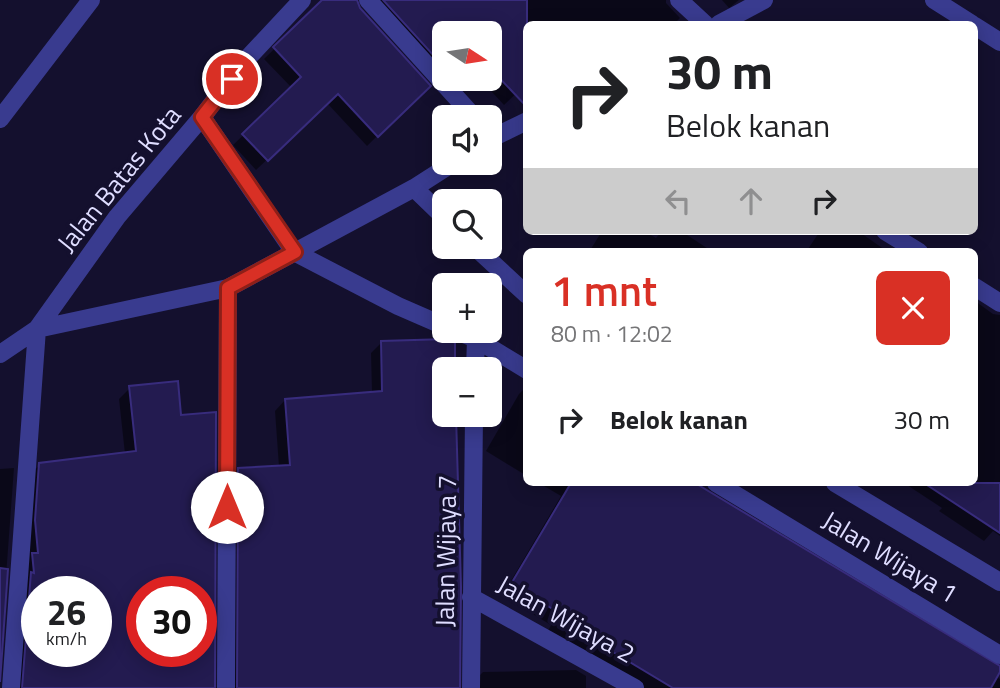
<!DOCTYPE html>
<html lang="id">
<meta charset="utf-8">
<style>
body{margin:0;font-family:"Titillium Web",sans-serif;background:#f2f2f2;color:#202124;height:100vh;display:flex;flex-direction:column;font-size:26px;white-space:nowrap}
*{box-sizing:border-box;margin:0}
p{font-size:23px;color:#757577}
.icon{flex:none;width:38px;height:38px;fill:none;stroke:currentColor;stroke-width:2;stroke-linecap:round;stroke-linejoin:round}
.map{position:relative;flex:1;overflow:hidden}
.sheet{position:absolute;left:523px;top:248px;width:455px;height:238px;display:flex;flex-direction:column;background:#fff;border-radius:10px;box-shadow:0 4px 18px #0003}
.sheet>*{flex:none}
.hud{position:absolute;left:523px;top:21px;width:455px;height:214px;border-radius:10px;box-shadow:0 4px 18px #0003;background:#fff;color:#202124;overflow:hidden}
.needle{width:46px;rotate:102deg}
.fabs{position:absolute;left:432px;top:21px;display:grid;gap:14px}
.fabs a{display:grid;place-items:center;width:70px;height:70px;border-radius:10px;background:#fff;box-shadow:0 4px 18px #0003;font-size:35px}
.speed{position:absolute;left:21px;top:576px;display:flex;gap:14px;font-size:35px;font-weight:700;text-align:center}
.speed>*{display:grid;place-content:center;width:91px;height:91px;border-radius:50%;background:#fff;box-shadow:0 4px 18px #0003;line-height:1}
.speed small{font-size:18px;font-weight:400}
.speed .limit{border:10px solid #d22;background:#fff;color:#111}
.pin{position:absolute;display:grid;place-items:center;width:60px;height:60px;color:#fff;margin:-30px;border:4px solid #fff;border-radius:50%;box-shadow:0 2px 7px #0007}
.me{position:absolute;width:77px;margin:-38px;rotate:0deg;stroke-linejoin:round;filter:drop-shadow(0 0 5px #0008)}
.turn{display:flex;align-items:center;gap:24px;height:147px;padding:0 28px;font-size:32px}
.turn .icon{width:91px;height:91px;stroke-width:2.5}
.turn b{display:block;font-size:49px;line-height:60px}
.lanes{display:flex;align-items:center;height:66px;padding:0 28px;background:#0003;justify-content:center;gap:35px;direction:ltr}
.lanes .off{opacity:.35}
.round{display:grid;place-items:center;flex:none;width:74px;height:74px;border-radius:10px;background:#f2f2f2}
.overview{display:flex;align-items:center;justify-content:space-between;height:119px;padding:0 28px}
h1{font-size:42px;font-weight:600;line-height:52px;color:#d93025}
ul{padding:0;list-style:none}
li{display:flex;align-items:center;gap:21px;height:105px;padding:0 28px}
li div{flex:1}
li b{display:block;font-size:26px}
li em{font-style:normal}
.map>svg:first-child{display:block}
.shadow{fill:#0007;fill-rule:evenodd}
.building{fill:#231b50;stroke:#382c7d;stroke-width:2;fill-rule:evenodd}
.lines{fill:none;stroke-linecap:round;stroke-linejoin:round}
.minor{stroke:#393b8f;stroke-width:18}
.route-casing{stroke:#8d1f18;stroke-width:18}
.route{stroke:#d93025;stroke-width:12}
.labels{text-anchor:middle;stroke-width:7;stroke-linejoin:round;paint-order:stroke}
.street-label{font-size:26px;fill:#dfddff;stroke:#14102e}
</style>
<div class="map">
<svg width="1000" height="688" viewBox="0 0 1000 688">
<rect width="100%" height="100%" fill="#14102e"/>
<!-- shadow -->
<path class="shadow" d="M324 0H356L358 8 428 86 367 146 327 103 256 170 233 145 292 88 264 59Z
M357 0H666V3L680 18 674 24H527V83L504 105 480 79H490V33H444V71L436 79 366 2Z
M722 0H739L729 8Z
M602 231H644L656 238 662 231H681L713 252H589Z
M820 231H858L888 252H806Z
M975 301 993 314 1000 315V536L993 531 984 541 939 511 942 508 904 483H975Z
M382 342 453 344V369H444V415H454L459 688H227L228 480 239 470 279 467 275 411 285 400 372 393 371 353Z
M176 383 213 688H13L29 475 40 465 125 454 119 399 130 388ZM37 592H96V651H37ZM142 592H201V651H142Z
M527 386V476L486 451 519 394Z
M14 468 0 658V469Z
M539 483H681L1000 667 996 676 1000 679V688H637L548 631 551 625 502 596 561 496Z
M576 670 586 676V688H472V683L483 672Z"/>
<!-- building -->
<path class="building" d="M322 0H357L360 8 431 86 378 137 338 94 268 161 242 134 301 77 273 47Z
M383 0H527V107L490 68V33H444V67Z
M448 339 455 343V369H444V415H456L461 587 460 688H237L238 468 290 465 285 399 382 391 381 341Z
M178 381 181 415 216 412 215 688H22L31 572 34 573 32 553H38L35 520 39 463 136 451 129 386ZM37 592H96V651H37ZM142 592H201V651H142Z
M571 483H695L1000 666V672L991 688H673L558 619 561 614 511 584Z
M924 483H1000V533Z
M0 568 8 569 0 682Z"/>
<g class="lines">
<!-- minor -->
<path class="minor" d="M368 0 474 117
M679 0 705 24
M934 0 972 24
M719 24 764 0
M975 26 1000 42
M202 117 294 252 398 306 444 326
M0 119 91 0
M490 139 527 121
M414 188 444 217
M885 231 919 252
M475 247 527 295
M975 287 1000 303
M456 331 476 339 527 370
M0 354 37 329 117 217 202 117 246 60 302 0
M475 369 476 339
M716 483 1000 655
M835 483 1000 582
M471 597 635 688
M11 688 37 329 228 288
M226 688 228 288 414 188 453 163
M471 688 474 415"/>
</g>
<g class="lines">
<defs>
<path id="route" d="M227 507 228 288 295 252 202 117 232 79"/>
</defs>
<!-- route casing -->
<use href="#route" class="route-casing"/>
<!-- route -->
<use href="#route" class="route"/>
</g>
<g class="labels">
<!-- street labels -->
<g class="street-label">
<text transform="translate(119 179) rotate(-51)" y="9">Jalan Batas Kota</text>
<text transform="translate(446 551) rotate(-89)" y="9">Jalan Wijaya 7</text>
<text transform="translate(890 557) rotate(31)" y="9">Jalan Wijaya 1</text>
<text transform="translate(566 619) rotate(29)" y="9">Jalan Wijaya 2</text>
</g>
</g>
</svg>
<div class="fabs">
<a><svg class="needle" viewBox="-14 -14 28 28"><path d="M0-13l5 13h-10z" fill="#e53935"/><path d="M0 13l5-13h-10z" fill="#757577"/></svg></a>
<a><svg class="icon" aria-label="sound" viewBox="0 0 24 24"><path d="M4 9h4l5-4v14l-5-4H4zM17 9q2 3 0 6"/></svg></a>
<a><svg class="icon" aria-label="search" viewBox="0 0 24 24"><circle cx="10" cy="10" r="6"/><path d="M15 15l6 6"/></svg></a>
<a>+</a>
<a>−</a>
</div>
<div class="speed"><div>26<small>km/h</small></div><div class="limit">30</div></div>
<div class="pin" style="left:232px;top:79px;background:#d93025"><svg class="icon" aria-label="arrive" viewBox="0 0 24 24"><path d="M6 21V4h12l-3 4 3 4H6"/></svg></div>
<svg class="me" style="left:227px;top:507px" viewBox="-20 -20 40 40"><circle r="19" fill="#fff"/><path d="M0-13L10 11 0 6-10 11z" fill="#d93025"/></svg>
<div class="hud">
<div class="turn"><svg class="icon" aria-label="right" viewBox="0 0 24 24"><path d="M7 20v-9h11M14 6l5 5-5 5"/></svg><div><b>30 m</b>Belok kanan</div></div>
<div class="lanes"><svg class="icon off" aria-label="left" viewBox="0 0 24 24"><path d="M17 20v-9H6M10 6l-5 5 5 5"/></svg><svg class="icon off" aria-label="ahead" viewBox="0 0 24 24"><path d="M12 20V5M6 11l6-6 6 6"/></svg><svg class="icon" aria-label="right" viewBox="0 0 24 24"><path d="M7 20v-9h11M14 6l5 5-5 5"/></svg></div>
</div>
<section class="sheet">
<div class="overview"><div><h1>1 mnt</h1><p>80 m · 12:02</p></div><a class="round" style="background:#d93025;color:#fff"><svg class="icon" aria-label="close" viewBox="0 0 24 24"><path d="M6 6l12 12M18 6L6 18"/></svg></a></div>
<ul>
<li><svg class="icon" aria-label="right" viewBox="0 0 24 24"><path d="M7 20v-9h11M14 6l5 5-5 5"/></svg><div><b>Belok kanan</b></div><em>30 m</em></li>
</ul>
</section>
</div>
